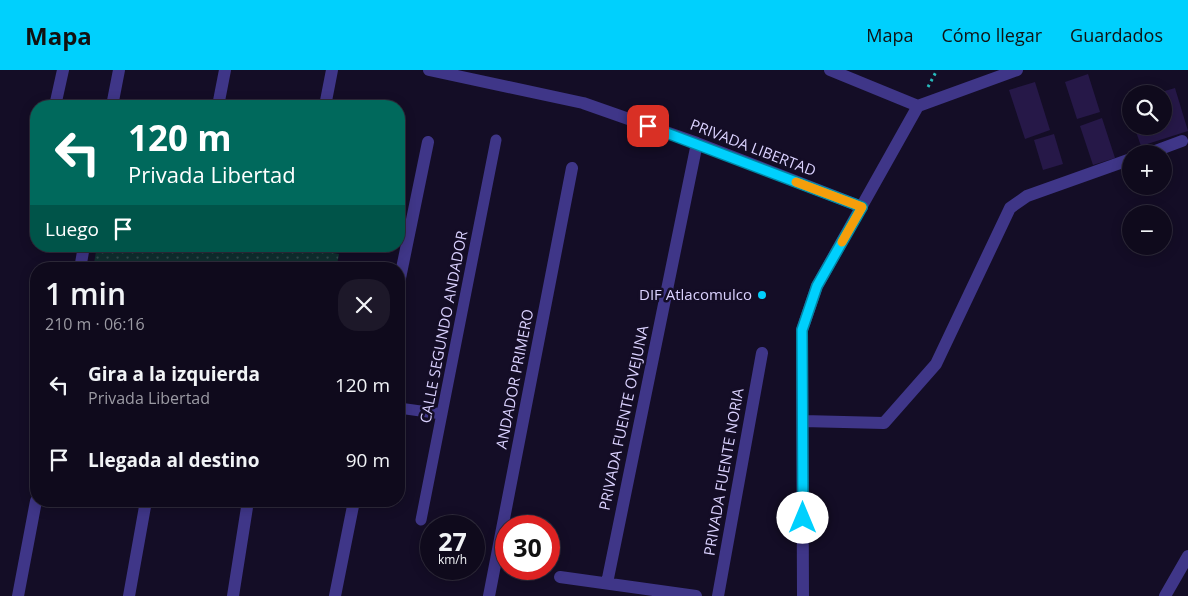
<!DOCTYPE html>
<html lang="es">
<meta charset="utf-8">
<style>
body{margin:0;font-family:"Open Sans",sans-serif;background:#1d1829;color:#f1f3f6;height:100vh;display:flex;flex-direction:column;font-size:19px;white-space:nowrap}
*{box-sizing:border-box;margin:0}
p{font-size:16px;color:#9b9aa3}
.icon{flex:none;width:28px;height:28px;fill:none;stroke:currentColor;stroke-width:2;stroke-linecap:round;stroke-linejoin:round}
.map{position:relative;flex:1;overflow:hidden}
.details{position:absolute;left:30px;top:192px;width:375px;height:245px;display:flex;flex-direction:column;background:#0f0a1c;border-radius:20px;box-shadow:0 2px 12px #0003,0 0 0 1px #2f2b3b}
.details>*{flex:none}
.top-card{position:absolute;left:30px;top:30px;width:375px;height:152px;border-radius:20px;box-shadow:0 2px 12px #0003,0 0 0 1px #2f2b3b;background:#00695c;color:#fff;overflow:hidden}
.fabs{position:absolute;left:1122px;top:15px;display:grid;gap:10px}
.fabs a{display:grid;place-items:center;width:50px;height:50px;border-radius:50%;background:#0f0a1c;box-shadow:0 2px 12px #0003,0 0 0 1px #2f2b3b;font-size:25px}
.speed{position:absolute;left:420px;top:445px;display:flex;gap:10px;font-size:25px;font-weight:700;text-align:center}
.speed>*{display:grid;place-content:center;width:65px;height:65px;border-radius:50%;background:#0f0a1c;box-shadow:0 2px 12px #0003,0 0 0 1px #2f2b3b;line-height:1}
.speed small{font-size:12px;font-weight:400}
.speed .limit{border:8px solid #d22;background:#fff;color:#111}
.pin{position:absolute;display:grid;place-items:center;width:42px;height:42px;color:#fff;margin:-21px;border-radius:10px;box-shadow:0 2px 8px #0006}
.me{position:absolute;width:55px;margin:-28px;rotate:0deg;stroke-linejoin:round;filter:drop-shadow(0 0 4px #0008)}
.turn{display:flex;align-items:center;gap:18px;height:105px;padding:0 15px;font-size:22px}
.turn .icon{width:65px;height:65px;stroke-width:2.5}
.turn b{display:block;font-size:35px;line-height:42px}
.then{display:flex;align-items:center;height:48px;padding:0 15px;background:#0003;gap:10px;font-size:19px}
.round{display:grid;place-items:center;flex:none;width:52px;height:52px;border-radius:20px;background:#1d1829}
.summary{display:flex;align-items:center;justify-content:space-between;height:85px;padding:0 15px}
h1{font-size:30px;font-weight:600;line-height:38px}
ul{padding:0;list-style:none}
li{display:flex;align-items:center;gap:15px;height:75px;padding:0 15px}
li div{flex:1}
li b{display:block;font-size:19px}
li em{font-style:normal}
header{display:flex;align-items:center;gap:30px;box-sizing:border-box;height:70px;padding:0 25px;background:#00d0fd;color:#111}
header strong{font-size:24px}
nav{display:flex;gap:28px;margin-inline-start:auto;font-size:18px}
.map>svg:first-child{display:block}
.grass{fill:url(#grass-dots)}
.building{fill:#261848}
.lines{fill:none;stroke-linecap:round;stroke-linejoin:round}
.path{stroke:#28bbbd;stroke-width:3;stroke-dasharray:2.5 4;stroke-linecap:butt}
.pedestrian{stroke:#3f3688;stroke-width:11}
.minor{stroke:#3f3688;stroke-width:12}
.route-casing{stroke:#0087a4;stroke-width:12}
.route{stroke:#00d0fd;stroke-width:9}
.slow{stroke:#f59e0b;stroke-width:9}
.poi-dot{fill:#00d0fd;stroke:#140d26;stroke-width:2}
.labels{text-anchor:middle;stroke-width:5;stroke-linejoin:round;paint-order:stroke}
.street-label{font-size:15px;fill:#dbd2ff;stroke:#140d26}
.poi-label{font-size:15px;fill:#dbd2ff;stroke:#140d26;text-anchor:end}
</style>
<header>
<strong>Mapa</strong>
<nav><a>Mapa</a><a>Cómo llegar</a><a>Guardados</a></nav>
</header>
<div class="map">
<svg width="1188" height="526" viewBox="0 0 1188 526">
<defs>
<pattern id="grass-dots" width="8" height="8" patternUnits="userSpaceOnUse" patternTransform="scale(1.25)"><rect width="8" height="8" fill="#102f30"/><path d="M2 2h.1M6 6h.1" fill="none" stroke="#324c4f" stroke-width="1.8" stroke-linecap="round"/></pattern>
</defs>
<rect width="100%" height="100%" fill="#140d26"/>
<!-- grass -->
<path class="grass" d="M97 176H296L339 184 336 199H93Z"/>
<!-- building -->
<path class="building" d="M1088 4 1100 42 1077 49 1065 12Z
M1035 12 1050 60 1025 69 1009 20Z
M1175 18 1188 61 1141 76 1134 56H1164V24L1158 23Z
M1102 48 1115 88 1093 95 1080 56Z
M1054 64 1063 94 1043 100 1034 70Z"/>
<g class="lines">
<!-- path -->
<path class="path" d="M928 17 937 0"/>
<!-- pedestrian -->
<path class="pedestrian" d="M399 338 442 344
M421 450 496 70"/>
<!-- minor -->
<path class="minor" d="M429 0 583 33 697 73 862 137
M830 0 918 36
M55 36 63 0
M112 36 119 0
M218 36 225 0
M325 36 332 0
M1147 84 1182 71
M80 199 84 176
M399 213 428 72
M803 351 884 353 936 294 1010 138 1027 126 1131 89
M560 507 696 526
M607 513 697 73
M18 526 36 431
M129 526 146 431
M233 526 248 431
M335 526 354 431
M489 526 572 98
M718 526 762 283
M803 526 802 260 817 216 918 36 1017 0
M1165 526 1188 486"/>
</g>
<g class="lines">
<defs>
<path id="route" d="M648 56 862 137 817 216 802 260 803 448"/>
</defs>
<!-- route casing -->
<use href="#route" class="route-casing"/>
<!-- route -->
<use href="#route" class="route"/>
<!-- slow -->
<path class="slow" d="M796 112 862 137 842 172"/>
</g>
<!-- markers -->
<circle class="poi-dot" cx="762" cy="225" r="5"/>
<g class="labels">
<!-- street labels -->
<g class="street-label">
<text transform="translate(753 78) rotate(21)" y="5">PRIVADA LIBERTAD</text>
<text transform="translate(444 257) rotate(-79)" y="5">CALLE SEGUNDO ANDADOR</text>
<text transform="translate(515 309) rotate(-79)" y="5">ANDADOR PRIMERO</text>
<text transform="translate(624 348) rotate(-78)" y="5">PRIVADA FUENTE OVEJUNA</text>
<text transform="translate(724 402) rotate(-80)" y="5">PRIVADA FUENTE NORIA</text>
</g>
<!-- poi labels -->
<g class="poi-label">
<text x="752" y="230">DIF Atlacomulco</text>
</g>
</g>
</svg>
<div class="fabs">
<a><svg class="icon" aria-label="search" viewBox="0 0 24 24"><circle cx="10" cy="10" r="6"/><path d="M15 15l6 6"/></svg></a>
<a>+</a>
<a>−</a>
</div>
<div class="speed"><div>27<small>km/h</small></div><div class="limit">30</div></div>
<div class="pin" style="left:648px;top:56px;background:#d93025"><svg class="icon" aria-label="arrive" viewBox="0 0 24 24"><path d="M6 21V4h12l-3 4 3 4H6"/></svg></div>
<svg class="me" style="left:803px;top:448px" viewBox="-20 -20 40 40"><circle r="19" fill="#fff"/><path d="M0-13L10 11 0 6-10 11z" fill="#00d0fd"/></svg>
<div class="top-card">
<div class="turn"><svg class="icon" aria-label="left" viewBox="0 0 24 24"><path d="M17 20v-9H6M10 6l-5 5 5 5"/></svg><div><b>120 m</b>Privada Libertad</div></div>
<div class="then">Luego<svg class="icon" aria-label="arrive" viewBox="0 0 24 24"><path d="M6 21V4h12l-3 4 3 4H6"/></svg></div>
</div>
<section class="details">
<div class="summary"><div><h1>1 min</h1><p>210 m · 06:16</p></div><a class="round"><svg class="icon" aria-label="close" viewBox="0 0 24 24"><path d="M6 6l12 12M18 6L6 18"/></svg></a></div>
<ul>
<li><svg class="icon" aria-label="left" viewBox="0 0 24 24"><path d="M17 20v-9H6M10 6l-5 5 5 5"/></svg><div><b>Gira a la izquierda</b><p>Privada Libertad</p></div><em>120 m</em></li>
<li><svg class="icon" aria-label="arrive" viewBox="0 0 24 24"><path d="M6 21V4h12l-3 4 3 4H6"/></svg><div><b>Llegada al destino</b></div><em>90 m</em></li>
</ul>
</section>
</div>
